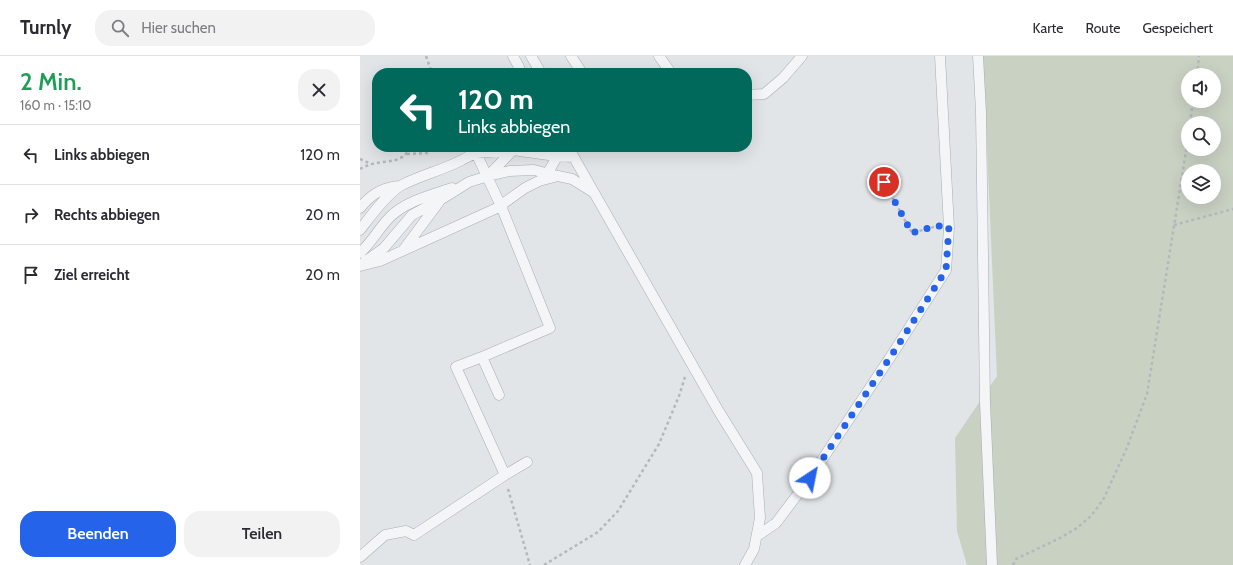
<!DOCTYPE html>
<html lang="de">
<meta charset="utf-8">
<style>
body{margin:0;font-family:Cabin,sans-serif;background:#f2f2f3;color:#2b2b33;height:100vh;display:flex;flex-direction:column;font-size:15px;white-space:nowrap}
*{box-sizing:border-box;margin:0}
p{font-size:13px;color:#7c7c81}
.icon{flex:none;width:22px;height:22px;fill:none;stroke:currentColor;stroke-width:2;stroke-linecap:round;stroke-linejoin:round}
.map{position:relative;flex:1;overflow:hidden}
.details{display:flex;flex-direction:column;background:#fff;width:360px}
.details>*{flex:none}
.hud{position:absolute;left:12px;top:12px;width:380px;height:84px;border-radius:16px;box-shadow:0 4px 16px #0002;background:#00695c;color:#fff;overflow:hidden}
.controls{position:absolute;left:821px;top:12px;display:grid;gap:8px}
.controls a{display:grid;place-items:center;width:40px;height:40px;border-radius:50%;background:#fff;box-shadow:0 4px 16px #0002;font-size:20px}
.pin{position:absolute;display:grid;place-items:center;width:34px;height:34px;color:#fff;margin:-17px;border:2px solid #fff;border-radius:50%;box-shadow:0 1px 4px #0007}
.me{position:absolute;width:44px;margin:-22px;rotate:34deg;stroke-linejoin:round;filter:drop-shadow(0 0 3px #0008)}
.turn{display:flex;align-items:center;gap:14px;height:84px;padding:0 20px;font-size:18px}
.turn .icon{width:52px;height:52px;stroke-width:2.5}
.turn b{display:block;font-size:28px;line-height:34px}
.round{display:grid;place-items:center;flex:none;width:42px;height:42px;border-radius:16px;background:#f2f2f3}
.headline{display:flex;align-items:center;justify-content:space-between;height:68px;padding:0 20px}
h1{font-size:24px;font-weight:600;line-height:30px;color:#1e9e55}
.action{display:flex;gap:8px;margin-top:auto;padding:8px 20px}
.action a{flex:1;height:46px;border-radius:16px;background:#2563eb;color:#fff;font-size:16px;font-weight:600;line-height:46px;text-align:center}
.action a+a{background:#f2f2f3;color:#2b2b33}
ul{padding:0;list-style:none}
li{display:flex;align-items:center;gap:12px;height:60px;padding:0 20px;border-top:1px solid #e1e1e2}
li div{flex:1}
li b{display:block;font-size:15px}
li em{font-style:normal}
header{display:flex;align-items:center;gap:24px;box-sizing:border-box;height:56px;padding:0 20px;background:#fff;border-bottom:1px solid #e1e1e2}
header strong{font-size:19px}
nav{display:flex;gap:22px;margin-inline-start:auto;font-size:14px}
.search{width:280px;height:36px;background:#f2f2f3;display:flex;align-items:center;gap:10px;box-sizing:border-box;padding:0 14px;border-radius:16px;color:#7c7c81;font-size:15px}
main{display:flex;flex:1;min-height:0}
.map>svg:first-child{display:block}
.green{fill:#c9d1c3;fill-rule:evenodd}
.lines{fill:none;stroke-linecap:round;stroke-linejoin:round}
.service-casing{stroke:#a7adb2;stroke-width:11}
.path{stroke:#b4b8bc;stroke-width:2.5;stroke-dasharray:3 3;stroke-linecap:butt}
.service{stroke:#f4f5f7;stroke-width:10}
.route{stroke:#2563eb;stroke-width:7;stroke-dasharray:0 12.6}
</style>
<header>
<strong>Turnly</strong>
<div class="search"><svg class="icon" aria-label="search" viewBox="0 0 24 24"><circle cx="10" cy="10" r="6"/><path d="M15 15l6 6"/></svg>Hier suchen</div>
<nav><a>Karte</a><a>Route</a><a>Gespeichert</a></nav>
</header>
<main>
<section class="details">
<div class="headline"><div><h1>2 Min.</h1><p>160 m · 15:10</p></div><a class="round"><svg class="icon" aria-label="close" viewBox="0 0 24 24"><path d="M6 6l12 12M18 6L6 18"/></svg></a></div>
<ul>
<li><svg class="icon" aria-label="left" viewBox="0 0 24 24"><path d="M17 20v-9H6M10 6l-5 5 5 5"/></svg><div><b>Links abbiegen</b></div><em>120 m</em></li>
<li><svg class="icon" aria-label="right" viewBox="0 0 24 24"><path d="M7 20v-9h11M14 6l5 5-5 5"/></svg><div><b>Rechts abbiegen</b></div><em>20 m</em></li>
<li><svg class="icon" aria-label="arrive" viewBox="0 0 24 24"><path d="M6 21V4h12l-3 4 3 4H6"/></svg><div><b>Ziel erreicht</b></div><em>20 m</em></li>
</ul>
<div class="action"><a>Beenden</a><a>Teilen</a></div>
</section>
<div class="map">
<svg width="873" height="509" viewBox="0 0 873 509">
<rect width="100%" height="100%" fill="#e1e5e8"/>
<!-- green -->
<path class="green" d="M623 0H873V509H607L597 475 595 382 637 320ZM828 19H854V45H828ZM828 67H854V93H828ZM828 115H854V141H828Z"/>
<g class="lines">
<defs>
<path id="service" d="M153 0 159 11 158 17
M171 0 181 17
M211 0 222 17
M299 0 311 17
M618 0 621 56 625 346 632 509
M387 39 404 38 423 22 442 0
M208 91 358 354 397 417 400 462 394 493 385 509
M128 120 149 115 174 114 197 120
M182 122 187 118 200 96
M0 152C11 138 23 131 40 130
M0 174C10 161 27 137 42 129 61 119 83 114 102 104 109 100 115 98 121 92
M44 193 79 146
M0 197C12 186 19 172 30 161 46 145 72 139 92 132
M3 207 24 192 52 159 80 144 109 126 128 120 154 93
M0 210 20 205 137 152 165 132 179 125 198 120 212 123 233 136
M139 339 122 301 190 272 141 150 116 97 153 94 196 100 214 101
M145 419 167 406
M397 480 416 467 450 422 535 294 586 214 589 172 580 0
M0 501 25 479 46 475 54 479 145 419 96 311 122 301"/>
</defs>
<!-- service casing -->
<use href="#service" class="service-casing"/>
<!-- path -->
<path class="path" d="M66 0 72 17
M837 19 839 0
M830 67 833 45
M47 98 67 97 76 91
M0 103 11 108
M0 113C4 111 8 109 12 108 27 104 43 108 50 91
M524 126 552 177 577 170
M814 169 873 153
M148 433 170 509
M184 509 238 476 258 455 299 388 319 340 325 321
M653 509 656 503 700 482 717 472 731 460 743 444 766 394 787 338 828 83"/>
<!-- service -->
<use href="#service" class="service"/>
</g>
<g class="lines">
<!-- route -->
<path class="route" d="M450 422 535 294 586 214 589 170H575L552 177 524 126"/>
</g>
</svg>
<div class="controls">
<a><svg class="icon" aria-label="sound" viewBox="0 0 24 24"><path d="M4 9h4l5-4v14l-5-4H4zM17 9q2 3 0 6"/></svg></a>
<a><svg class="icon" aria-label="search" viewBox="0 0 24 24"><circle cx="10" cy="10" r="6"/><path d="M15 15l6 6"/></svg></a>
<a><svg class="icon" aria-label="layers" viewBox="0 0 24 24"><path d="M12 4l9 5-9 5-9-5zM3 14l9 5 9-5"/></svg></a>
</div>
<div class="pin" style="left:524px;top:126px;background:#d93025"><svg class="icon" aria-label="arrive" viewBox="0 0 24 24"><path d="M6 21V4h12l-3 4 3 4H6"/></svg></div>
<svg class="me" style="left:450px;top:422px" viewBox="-20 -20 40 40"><circle r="19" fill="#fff"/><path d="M0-13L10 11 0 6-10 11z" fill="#2563eb"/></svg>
<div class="hud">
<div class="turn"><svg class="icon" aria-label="left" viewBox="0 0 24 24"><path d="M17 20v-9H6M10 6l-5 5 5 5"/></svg><div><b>120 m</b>Links abbiegen</div></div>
</div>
</div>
</main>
